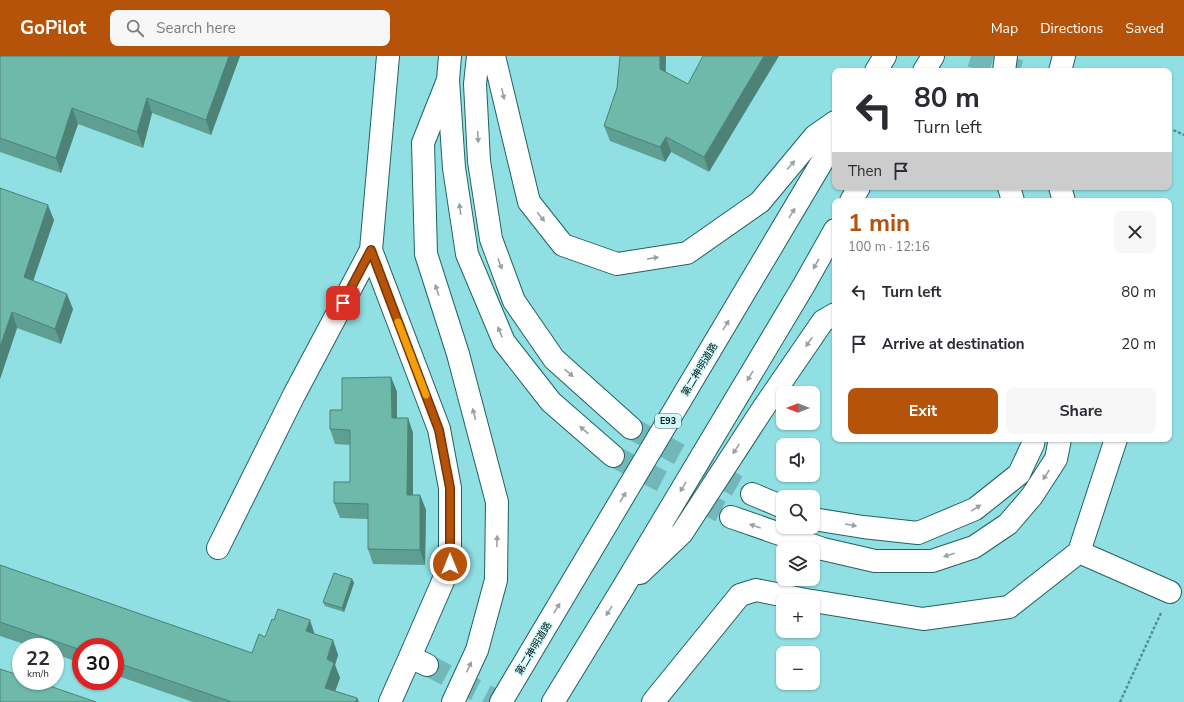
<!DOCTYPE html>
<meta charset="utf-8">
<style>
body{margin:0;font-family:"Nunito Sans","Noto Sans JP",sans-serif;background:#f7f7f7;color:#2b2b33;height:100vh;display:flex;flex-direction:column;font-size:15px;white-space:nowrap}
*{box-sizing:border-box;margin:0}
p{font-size:13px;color:#7c7c81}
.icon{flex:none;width:22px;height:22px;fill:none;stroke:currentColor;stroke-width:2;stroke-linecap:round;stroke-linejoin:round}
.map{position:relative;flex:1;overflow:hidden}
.details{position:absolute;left:832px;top:142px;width:340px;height:244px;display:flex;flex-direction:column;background:#fff;border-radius:8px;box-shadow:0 1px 3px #0004}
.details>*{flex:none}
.top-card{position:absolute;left:832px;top:12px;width:340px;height:122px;border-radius:8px;box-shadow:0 1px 3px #0004;background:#fff;color:#2b2b33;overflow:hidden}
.needle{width:26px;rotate:270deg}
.buttons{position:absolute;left:776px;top:330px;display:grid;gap:8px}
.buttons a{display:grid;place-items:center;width:44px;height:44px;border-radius:8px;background:#fff;box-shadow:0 1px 3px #0004;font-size:20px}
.speed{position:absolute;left:12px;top:582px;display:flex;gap:8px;font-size:20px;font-weight:700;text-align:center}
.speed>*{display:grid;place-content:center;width:52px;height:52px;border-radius:50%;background:#fff;box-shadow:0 1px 3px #0004;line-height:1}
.speed small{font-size:10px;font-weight:400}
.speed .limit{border:6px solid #d22;background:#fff;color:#111}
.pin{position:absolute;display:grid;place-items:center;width:34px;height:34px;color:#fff;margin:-17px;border-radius:8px;box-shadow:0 2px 6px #0006}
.me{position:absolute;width:44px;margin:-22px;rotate:0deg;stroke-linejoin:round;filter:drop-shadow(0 0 3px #0008)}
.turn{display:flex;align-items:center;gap:14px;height:84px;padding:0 16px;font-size:18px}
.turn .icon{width:52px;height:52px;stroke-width:2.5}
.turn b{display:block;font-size:28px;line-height:34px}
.then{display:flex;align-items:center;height:38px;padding:0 16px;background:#0003;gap:8px;font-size:15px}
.round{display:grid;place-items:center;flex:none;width:42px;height:42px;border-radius:8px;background:#f7f7f7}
.head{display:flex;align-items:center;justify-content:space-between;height:68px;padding:0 16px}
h1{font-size:24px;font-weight:700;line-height:30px;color:#b45309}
.button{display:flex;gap:8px;margin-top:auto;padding:8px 16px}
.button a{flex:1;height:46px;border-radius:8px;background:#b45309;color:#fff;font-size:16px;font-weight:700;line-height:46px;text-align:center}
.button a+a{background:#f7f7f7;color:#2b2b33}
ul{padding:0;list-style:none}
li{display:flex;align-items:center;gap:12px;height:52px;padding:0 16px}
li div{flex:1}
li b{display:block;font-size:15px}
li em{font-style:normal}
header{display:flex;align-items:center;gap:24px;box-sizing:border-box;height:56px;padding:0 20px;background:#b45309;color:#fff}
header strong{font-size:19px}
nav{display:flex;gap:22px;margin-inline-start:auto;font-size:14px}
.search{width:280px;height:36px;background:#f7f7f7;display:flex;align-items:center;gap:10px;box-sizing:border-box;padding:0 14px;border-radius:8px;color:#7c7c81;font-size:15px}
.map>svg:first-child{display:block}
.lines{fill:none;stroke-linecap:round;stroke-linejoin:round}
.minor-tunnel{stroke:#72b7ba;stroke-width:22;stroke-dasharray:22 11;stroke-linecap:butt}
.highway-tunnel{stroke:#72b7ba;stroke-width:22;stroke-dasharray:22 11;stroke-linecap:butt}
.minor-casing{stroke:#226164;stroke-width:24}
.highway-casing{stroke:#226164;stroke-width:24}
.path{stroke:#568f91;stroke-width:2.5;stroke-dasharray:3 2;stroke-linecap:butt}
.minor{stroke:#fff;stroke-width:22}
.highway{stroke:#fff;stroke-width:22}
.wall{fill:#5f9f92}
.shaded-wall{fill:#4d8277}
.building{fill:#6eb9aa;stroke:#4d8277}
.oneway{fill:#99a2a2}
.route-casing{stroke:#753606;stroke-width:10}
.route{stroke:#b45309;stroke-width:7}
.slow{stroke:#f59e0b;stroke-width:7}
.labels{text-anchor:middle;stroke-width:3;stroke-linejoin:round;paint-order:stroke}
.shield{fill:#d2f8fa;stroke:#3f5a5b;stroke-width:1}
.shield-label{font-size:9px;font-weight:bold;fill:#001617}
.street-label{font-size:10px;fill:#001617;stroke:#d2f8fa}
</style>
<header>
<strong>GoPilot</strong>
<div class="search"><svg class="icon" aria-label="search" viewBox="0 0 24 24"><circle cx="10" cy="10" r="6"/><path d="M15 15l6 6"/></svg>Search here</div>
<nav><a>Map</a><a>Directions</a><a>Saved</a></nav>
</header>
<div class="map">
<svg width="1184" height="646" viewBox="0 0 1184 646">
<rect width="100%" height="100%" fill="#8fdfe3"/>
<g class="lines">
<!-- minor-tunnel -->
<path class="minor-tunnel" d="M971 0 1020 15
M427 609 499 646"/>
<!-- highway-tunnel -->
<path class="highway-tunnel" d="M631 372 752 438
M613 400 731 461"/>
<defs>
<path id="minor" d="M1060 15 1064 0
M1060 131 1064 145
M371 194 439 373 450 432V509L410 601 427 609
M218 492 294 339 371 194 388 0
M1079 496 1116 383
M813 545 923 563 1009 551 1079 496 1170 536
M390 646 410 601
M653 646 740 539 756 534 811 545"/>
<path id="highway" d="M450 0 448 24 454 112 467 198 504 286 551 346 613 400
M478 0 475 28 479 105 491 183 514 245 554 303 631 372
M494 0 529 146 563 189 617 208 687 197 760 146 815 80 835 66
M876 15 885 0
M924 15 933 0
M1004 15 1006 0
M448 24 423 87 426 198 458 298 497 446 496 524 477 594 453 646
M1009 131 1013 145
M851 145 859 131
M752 438 783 451
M731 461 823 493 875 505H932L974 491 1008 468 1032 440 1056 403 1060 383
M813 463 863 471 918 477 975 453 1019 418 1033 388 1034 383
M640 517 682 477 762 354 823 265 835 258
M501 646 835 84
M553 646 621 535 804 229 835 174"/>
</defs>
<!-- minor casing -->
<use href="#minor" class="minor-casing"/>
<!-- highway casing -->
<use href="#highway" class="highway-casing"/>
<!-- path -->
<path class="path" d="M1169 72 1184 79
M1120 646 1161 557"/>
<!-- minor -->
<use href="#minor" class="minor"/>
<!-- highway -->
<use href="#highway" class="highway"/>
</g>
<!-- wall -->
<path class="wall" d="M0 0H240L211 79 152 57 143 92 78 68 61 117 0 96Z
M620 0H666V16L688 28 709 116 671 96 665 106 610 85 604 70 617 32Z
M0 132 54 164 33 225 73 253 61 288 17 272 0 323Z
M391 321 397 336V362H408L413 377V439H420L426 454 425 509 373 508 368 493V463L340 462 334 447 350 426V389L335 388 330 373 342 354Z
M0 509 252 597 265 581 315 578 333 584 338 599 335 609 340 622 335 635 357 642 359 646H193L115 619V591H81V607L55 598V591H33L0 580Z
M352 523 354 527 344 556 325 550 323 546Z"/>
<!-- shaded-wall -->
<path class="shaded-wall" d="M229 0H240L211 79 206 64Z
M660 0H666L665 28 660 13Z
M764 0H779L709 116 704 101Z
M147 42 152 57 143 92 137 76Z
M72 52 78 68 61 117 56 102Z
M666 81 671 96 665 106 660 91Z
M48 149 54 164 29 237 24 221Z
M67 238 73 253 61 288 55 273Z
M12 256 17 272 0 323V291Z
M391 321 397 336V377L392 362Z
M408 362 413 377V454L407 439Z
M420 439 426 454 425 509 420 494Z
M352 523 354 527 344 556 342 552Z
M310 564 315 579 306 575Z
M333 584 338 599 335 609 340 622 331 646 325 632 327 603Z
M357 642 359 646H356Z"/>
<!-- building -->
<path class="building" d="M0 0H229L206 64 147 42 137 76 72 52 56 102 0 82Z
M620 0H660V13L688 28 703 0H764L704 101 666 81 660 91 604 70 617 32Z
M0 132 48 149 24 221 67 238 55 273 12 256 0 291Z
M391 321 392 362H408L407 439H420V494L368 493V448L334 447V426H350V374L330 373V354H342V322Z
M0 509 252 597 259 578 265 581 272 563 274 564 278 553 310 564 306 575 333 584 327 603 334 607 325 632 357 642 356 646H232L115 606V591H81V594L0 566Z
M334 517 352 523 342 552 323 546Z
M0 613 21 620V625H35L96 646H0Z"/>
<!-- one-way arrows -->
<defs><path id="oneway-solid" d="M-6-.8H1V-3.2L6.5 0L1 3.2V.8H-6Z"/></defs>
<g class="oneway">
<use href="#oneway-solid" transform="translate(503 38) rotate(77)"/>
<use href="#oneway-solid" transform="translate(478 81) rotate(87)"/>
<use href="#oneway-solid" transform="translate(791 109) rotate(-50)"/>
<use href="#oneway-solid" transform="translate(460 153) rotate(-98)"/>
<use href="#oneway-solid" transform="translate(792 157) rotate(-59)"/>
<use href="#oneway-solid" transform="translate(541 161) rotate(51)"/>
<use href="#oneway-solid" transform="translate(653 202) rotate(-9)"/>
<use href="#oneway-solid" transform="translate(500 208) rotate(70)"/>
<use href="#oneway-solid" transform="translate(816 208) rotate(119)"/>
<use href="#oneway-solid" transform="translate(437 234) rotate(-108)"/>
<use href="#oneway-solid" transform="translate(726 269) rotate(-59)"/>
<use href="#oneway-solid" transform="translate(500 276) rotate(-113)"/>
<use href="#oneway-solid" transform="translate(809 286) rotate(125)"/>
<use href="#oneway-solid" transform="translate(569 317) rotate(41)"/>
<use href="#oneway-solid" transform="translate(750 320) rotate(121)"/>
<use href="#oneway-solid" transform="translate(474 358) rotate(-105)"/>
<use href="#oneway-solid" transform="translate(584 374) rotate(-139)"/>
<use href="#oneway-solid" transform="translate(736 393) rotate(123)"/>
<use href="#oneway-solid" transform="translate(1046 419) rotate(123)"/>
<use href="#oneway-solid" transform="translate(683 431) rotate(121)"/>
<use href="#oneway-solid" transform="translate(623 441) rotate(-59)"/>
<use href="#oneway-solid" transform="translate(976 452) rotate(-32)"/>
<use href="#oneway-solid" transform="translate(851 469) rotate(10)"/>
<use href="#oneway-solid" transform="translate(755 470) rotate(-161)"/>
<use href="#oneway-solid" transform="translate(497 485) rotate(-89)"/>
<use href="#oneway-solid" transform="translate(949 499) rotate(162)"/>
<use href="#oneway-solid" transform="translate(557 552) rotate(-59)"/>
<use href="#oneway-solid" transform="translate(609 555) rotate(122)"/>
<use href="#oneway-solid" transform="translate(469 611) rotate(-65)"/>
</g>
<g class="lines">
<defs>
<path id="route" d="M343 247 371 194 439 374 450 432V508"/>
</defs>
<!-- route casing -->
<use href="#route" class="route-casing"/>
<!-- route -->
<use href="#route" class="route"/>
<!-- slow -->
<path class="slow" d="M398 266 426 339"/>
</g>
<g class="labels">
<!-- shield labels -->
<rect class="shield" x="655" y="358" width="26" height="14" rx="3"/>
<g class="shield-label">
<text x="668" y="368">E93</text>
</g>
<!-- street labels -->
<g class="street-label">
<text transform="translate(699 313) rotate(-59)" y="4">第二神明道路</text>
<text transform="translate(533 592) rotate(-59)" y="4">第二神明道路</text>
</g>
</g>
</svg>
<div class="buttons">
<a><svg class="needle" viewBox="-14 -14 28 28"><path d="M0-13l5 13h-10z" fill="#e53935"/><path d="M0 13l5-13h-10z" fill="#7c7c81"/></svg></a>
<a><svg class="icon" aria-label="sound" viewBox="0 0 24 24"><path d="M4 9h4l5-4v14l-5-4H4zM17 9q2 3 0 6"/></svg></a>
<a><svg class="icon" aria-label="search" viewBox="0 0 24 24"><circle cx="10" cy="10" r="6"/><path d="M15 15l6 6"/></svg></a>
<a><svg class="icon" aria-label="layers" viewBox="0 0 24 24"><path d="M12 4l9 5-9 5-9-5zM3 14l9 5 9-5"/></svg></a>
<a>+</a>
<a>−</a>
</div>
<div class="speed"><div>22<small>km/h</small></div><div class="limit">30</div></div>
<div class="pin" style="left:343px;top:247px;background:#d93025"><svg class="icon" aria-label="arrive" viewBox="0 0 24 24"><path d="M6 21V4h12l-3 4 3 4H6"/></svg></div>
<svg class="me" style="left:450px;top:508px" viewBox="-20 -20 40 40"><circle r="17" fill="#b45309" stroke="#fff" stroke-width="3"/><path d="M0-11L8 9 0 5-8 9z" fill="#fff"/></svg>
<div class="top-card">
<div class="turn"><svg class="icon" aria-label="left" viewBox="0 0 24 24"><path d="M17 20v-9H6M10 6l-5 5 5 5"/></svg><div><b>80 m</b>Turn left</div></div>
<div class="then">Then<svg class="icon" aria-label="arrive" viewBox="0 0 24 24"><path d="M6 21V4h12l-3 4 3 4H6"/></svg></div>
</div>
<section class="details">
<div class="head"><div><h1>1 min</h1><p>100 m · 12:16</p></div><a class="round"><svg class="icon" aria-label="close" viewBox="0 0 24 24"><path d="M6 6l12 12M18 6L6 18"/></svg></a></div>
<ul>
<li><svg class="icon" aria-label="left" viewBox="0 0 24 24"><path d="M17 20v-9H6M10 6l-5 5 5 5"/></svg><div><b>Turn left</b></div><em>80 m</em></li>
<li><svg class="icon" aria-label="arrive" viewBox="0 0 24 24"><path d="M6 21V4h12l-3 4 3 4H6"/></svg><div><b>Arrive at destination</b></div><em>20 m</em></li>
</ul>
<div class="button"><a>Exit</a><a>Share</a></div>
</section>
</div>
